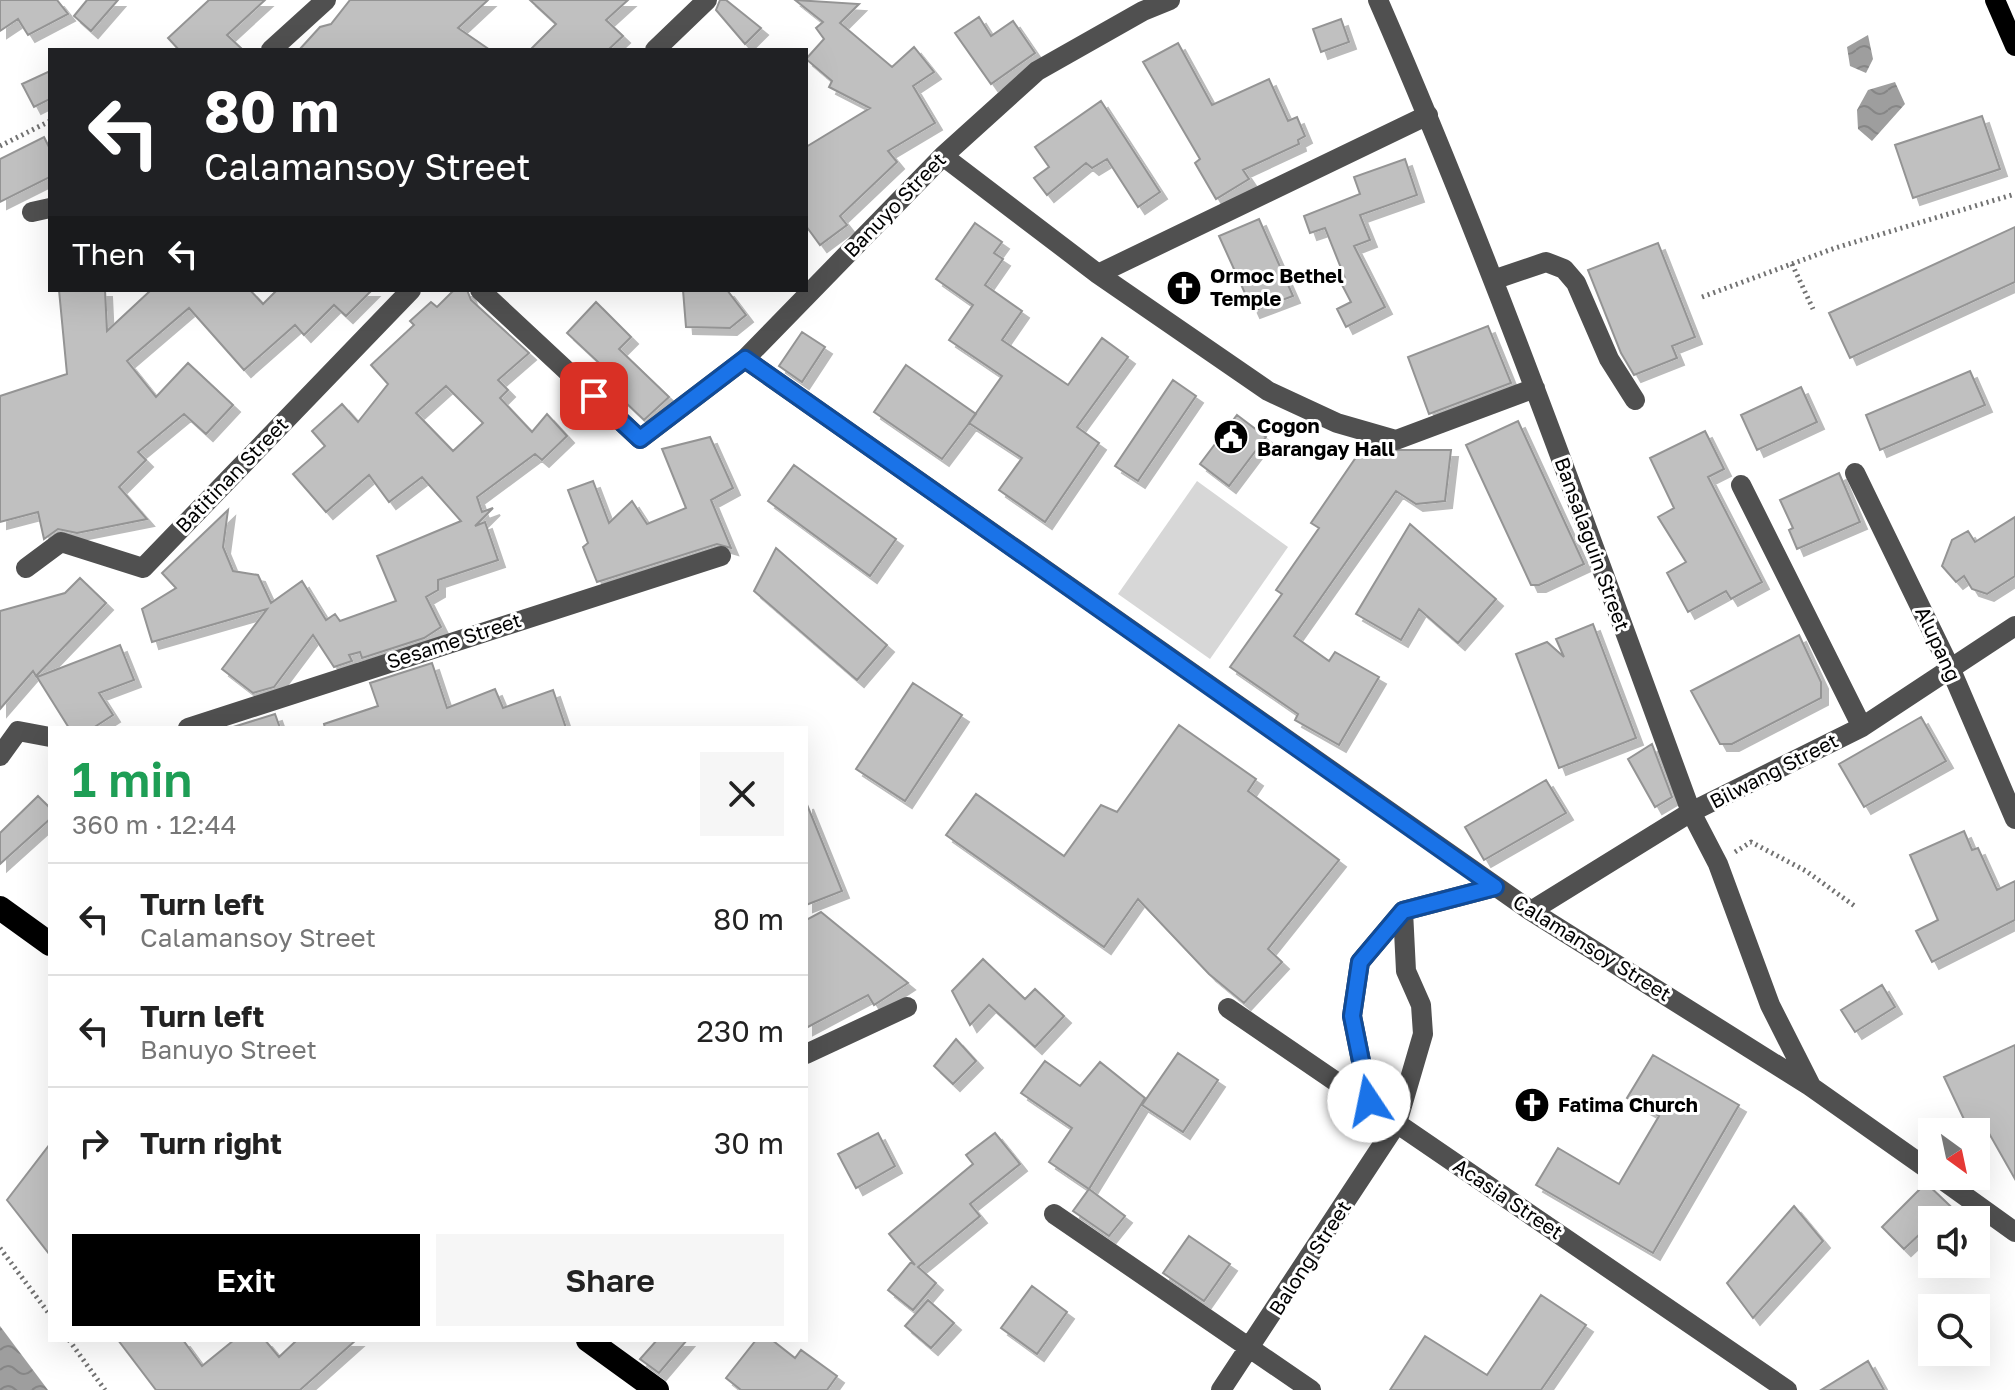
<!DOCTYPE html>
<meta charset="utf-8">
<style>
body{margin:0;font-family:"Golos Text",sans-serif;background:#f6f6f6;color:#222;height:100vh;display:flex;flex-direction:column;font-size:30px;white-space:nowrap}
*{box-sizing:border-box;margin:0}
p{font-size:26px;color:#767676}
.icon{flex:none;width:44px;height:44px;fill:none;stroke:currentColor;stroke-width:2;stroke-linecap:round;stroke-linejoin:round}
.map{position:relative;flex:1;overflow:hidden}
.sheet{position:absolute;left:48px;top:726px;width:760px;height:616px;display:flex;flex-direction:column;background:#fff;border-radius:0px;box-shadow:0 8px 32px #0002}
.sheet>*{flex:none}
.hud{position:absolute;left:48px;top:48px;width:760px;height:244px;border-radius:0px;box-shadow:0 8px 32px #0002;background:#202124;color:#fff;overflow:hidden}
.needle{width:52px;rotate:147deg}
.controls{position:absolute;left:1918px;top:1118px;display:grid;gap:16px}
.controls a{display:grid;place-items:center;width:72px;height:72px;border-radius:0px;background:#fff;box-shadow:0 8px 32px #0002;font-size:40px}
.pin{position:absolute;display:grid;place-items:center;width:68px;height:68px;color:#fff;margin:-34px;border-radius:16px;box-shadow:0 4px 12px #0006}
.me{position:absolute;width:88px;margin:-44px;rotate:349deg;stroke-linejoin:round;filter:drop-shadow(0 0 6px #0008)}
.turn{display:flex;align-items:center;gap:28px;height:168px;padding:0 24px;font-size:36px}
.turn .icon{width:104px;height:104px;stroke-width:2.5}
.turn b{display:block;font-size:56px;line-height:68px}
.then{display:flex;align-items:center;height:76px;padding:0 24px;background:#0003;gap:16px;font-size:30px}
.round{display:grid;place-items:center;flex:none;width:84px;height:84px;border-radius:0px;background:#f6f6f6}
.headline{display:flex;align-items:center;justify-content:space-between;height:136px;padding:0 24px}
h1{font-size:48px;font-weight:600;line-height:60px;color:#1e9e55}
.action{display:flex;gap:16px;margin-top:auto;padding:16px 24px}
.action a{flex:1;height:92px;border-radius:0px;background:#000;color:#fff;font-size:32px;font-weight:600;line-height:92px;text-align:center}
.action a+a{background:#f6f6f6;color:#222}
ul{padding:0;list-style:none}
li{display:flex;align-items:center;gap:24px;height:112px;padding:0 24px;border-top:2px solid #e0e0e0}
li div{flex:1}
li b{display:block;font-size:30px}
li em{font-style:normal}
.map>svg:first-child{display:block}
.grass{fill:#d7d7d7}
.water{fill:url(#water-waves)}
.building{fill:#c0c0c0;stroke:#949494;stroke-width:2;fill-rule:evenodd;filter:url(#shadow)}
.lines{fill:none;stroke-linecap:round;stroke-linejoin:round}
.path{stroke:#727272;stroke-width:5;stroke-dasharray:2 4;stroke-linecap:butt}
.minor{stroke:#505050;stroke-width:20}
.major{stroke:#000;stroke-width:20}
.highway{stroke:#000;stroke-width:24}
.route-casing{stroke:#114b97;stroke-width:20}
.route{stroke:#1a73e8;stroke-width:14}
.labels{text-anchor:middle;stroke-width:6;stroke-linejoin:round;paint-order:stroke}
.street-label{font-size:20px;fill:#000;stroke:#fff}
.poi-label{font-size:20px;font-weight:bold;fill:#000;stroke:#fff;text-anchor:start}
</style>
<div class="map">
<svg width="2015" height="1390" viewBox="0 0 2015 1390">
<defs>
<pattern id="water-waves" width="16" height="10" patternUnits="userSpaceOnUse" patternTransform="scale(2)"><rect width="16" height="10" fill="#9e9e9e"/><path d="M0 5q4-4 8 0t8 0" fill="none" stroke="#868686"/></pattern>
<filter id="shadow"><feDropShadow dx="7" dy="7" stdDeviation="0" flood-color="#0004"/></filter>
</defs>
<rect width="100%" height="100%" fill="#fff"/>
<!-- grass -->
<path class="grass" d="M1197 481 1288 547 1210 659 1118 594Z"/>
<!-- water -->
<path class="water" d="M1868 35 1873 59 1866 73 1850 66 1847 47Z
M1895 82 1905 104 1872 141 1858 129 1857 110 1868 90Z
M0 1326 48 1390H0Z"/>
<!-- building -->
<path class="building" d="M0 0H57L68 14 28 35 18 19 0 31Z
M87 0H118L91 31 74 16Z
M209 0H265L227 35 243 50H179L168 38Z
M350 0H488L458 28 490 50H299L320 27 331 24Z
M530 0H628L606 20 623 36 608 50H530L556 24Z
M720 0H726L761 28 745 44 716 10Z
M795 0 859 4 840 23 892 67 914 47 934 72 913 86 935 123 888 151 897 162 840 216 847 225 820 245 806 226V147L870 108 829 87 832 81 806 59 824 39 816 28 823 22Z
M979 17 991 36 1013 21 1035 53 991 84 955 33Z
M1341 19 1349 42 1321 52 1313 29Z
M1178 43 1212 105 1269 79 1288 121 1297 117 1305 136 1298 140 1299 144 1243 170 1249 179 1216 199 1195 163 1200 159 1143 62Z
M50 71V99L34 107 22 84Z
M1101 101 1160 192 1138 207 1107 159 1092 168 1086 163 1047 195 1034 178 1049 167 1035 147Z
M1982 116 2000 169 1913 198 1895 145Z
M44 137 50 149V177L0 202V159Z
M1405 159 1417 195 1360 215 1370 240 1354 246 1385 307 1346 327 1337 309 1351 302 1340 281 1345 278 1325 228 1310 233 1304 216 1360 194 1354 177Z
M1259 219 1293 296 1253 311 1219 236Z
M975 223 1002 242 994 253 1003 259 985 285 1022 311 1002 340 1068 385 1102 338 1128 357 1077 427 1099 443 1045 522 999 490 1022 458 969 423 1002 376 949 340 973 305 936 279Z
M2015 227V282L1850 358 1829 313Z
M1658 243 1695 337 1672 346 1677 358 1634 375 1621 353 1588 270Z
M59 290H105L107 331 151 290H250L263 304 277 290H372L346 316 334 305 304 335 295 325 244 370 189 308 127 361 156 397 188 363 233 405 206 434 184 414 138 452 146 460 119 487 147 519 77 533 58 529 44 539 38 512 0 522V396L67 374Z
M454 290H467L471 300 529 353 498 380 508 390 500 398 532 432 547 414 567 436 542 460 535 454 477 497 482 512 493 508 475 526 485 522 498 560 438 580V590L426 597 441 627 424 638 362 658 360 652 349 655 352 661 334 667 313 635 274 687 253 693 222 669 267 609 152 642 142 609 176 588 162 573 228 510 223 547 233 571 258 575 271 603 302 581 326 620 335 614 340 621 396 601 377 556 461 521 422 477 389 502 369 475 326 512 293 474 325 446 312 431 342 404 358 422 388 384 371 365 414 325 410 321 431 302 437 307ZM446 386 483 423 453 451 416 413Z
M683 290H727L746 315 730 328 686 327Z
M596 302 631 337 619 349 669 397 644 420 604 382 611 374 567 333Z
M1488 326 1511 383 1429 414 1408 357Z
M802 332 825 347 802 382 779 366Z
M906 365 976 414 942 459 874 412Z
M1970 371 1985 405 1880 450 1866 415Z
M1173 380 1196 396 1138 481 1115 466Z
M1801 387 1817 422 1757 450 1741 415Z
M1237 415 1266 437 1229 486 1200 464Z
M1518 421 1584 564 1539 585H1531L1466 445Z
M1705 431 1724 469 1708 477 1762 582 1731 599 1726 591 1688 612 1667 573 1686 562 1658 517 1674 508 1650 458Z
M710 437 733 488 711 500 731 548 717 544 597 582 583 547 588 543 568 490 593 481 609 523 632 501 647 524 686 508 662 449Z
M1361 450H1451L1445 501 1416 504 1396 491 1294 636 1329 661 1335 652 1379 677 1339 745 1295 720 1298 714 1230 667 1282 594 1276 590 1319 528 1311 523Z
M794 465 896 539 870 576 768 501Z
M1839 473 1860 522 1797 549 1789 530 1793 528 1780 500Z
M2015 517V576L1987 594 1972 589 1964 576 1956 582 1942 566 1952 540 1968 531 1975 542Z
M1410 524 1496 599 1458 643 1419 609 1401 640 1356 614Z
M776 548 887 645 857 680 754 591Z
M80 578 106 603 36 676 33 671 0 709V611L65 593Z
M1593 624 1636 738 1559 768 1516 654 1547 642 1564 657 1556 639Z
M1799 635 1821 682V698L1732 744H1720L1691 691Z
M120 645 134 680 99 693 113 715 93 728H69L37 677Z
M432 663 447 708 495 689 503 708 553 690 566 728H325L324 724 378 706 370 683Z
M913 683 962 715 905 801 856 769Z
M275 714 280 728H230Z
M1921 717 1946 761 1864 807 1839 764Z
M1179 725 1256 779 1248 791 1339 860 1268 949 1282 962 1244 1003 1209 974 1138 899 1104 947 946 835 976 794 1064 856 1101 805 1117 812Z
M1652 744 1672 797 1655 807 1628 759Z
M1546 780 1566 813 1484 860 1465 827Z
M38 796 50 808V819L0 864V833Z
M806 802 842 891 806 905Z
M1964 831 1972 850 1978 848 1997 890 2015 881V920L1932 962 1916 931 1938 920 1910 855Z
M821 912 908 983 874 1005 868 995 806 1028V920Z
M983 959 1025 999 1035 989 1064 1016 1035 1047 989 1005 970 1025 952 991Z
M1882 985 1895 1007 1855 1032 1841 1010Z
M956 1039 976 1061 953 1084 934 1066Z
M2015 1045V1179L1986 1128 1976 1133 1970 1132 1944 1077Z
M1178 1053 1218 1080 1183 1132 1142 1105Z
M1653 1055 1739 1105 1653 1253 1536 1185 1558 1148 1619 1184 1659 1116 1627 1098Z
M1045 1061 1080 1086 1100 1062 1145 1098 1089 1189 1049 1162 1072 1128 1021 1093Z
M878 1133 895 1166 856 1188 838 1154Z
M995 1133 1020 1164 970 1204 980 1216 918 1267 936 1283 913 1310 888 1290 911 1262 915 1265 889 1234 973 1164 966 1155Z
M50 1144V1255L7 1200Z
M1926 1183 1965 1220H1932V1246L1920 1234 1904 1249 1882 1227Z
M1089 1189 1125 1216 1109 1236 1073 1211Z
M1794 1206 1823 1241 1753 1318 1727 1283Z
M1189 1236 1230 1264 1204 1301 1163 1273Z
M1032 1286 1067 1312 1037 1354 1001 1328Z
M1541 1295 1586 1325 1541 1390H1390L1425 1336 1487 1375Z
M928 1300 954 1323 931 1348 905 1326Z
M118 1340H183L202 1366 234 1340H265L279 1357 297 1340H356L300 1390H156Z
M657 1340H687L659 1373 640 1359Z
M756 1340H772L795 1358 801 1350 837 1376 827 1390H741L726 1378Z
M1868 1361 1884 1390H1821Z"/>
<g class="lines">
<!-- path -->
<path class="path" d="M0 146 50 121
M1792 264 1813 309
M1702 297 1835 248 2015 194
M1735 852 1751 842 1806 871 1856 907
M0 1248 50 1315
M69 1340 105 1390"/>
<!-- minor -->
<path class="minor" d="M1378 0C1494 266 1591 540 1691 812L1718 864 1770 1005 1810 1084
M271 50 326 0
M655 50 707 0
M943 156 1098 274 1268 391 1337 423 1396 440 1535 388
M32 212 50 208
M1098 274 1428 115
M1493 280 1546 262 1564 269 1576 283 1609 359 1635 400
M480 290 640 439 745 359 943 156 1037 71 1143 11 1170 0
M745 359 1531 911 1810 1086 1932 1172
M1855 473 1951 670 2015 819
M1741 485 1862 727
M26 568 61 542 143 568 411 290
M188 728 721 556
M0 756 18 731 50 737
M1531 911 1691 812 1862 727 2015 626
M1228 1008 1787 1390
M806 1054 907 1007
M1369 1101 1352 1016 1360 962 1403 911 1495 887
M1937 1176 2015 1232
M1054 1214 1311 1390
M1221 1390 1397 1123 1423 1034 1421 1005 1406 971 1403 911"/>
<!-- major -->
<path class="major" d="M1995 0 2015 46"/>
<!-- highway -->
<path class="highway" d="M0 908 50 944
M588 1340 657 1390"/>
</g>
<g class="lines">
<defs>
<path id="route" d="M594 396 640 439 745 359 1495 887 1403 911 1360 962 1352 1016 1369 1101"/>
</defs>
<!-- route casing -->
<use href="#route" class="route-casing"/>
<!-- route -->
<use href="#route" class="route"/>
</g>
<!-- icons -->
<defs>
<symbol id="church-disc" viewBox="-11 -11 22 22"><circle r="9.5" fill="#000" stroke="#fff"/><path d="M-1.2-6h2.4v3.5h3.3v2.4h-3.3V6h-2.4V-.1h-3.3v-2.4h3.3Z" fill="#fff"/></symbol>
<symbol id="civic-disc" viewBox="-11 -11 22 22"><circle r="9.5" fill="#000" stroke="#fff"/><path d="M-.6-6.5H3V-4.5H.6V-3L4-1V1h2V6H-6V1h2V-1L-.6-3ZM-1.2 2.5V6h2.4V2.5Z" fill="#fff"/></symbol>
</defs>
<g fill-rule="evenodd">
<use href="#church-disc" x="1164" y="268" width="40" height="40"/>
<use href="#civic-disc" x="1211" y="417" width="40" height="40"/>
<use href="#church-disc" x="1512" y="1085" width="40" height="40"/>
</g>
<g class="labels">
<!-- street labels -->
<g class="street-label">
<text transform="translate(895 205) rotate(-46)" y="7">Banuyo Street</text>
<text transform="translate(232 475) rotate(-46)" y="7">Batitinan Street</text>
<text transform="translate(1592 544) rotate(70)" y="7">Bansalaguin Street</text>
<text transform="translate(454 641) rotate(-18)" y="7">Sesame Street</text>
<text transform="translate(1938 644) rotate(65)" y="7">Alupang</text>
<text transform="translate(1774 771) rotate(-27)" y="7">Bilwang Street</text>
<text transform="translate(1592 948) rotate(32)" y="7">Calamansoy Street</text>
<text transform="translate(1508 1199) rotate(34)" y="7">Acasia Street</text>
<text transform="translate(1310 1258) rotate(-57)" y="7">Balong Street</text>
</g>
<!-- poi labels -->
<g class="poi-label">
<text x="1210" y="283">Ormoc Bethel<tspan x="1210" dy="23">Temple</tspan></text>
<text x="1257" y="433">Cogon<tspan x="1257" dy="23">Barangay Hall</tspan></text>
<text x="1558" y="1112">Fatima Church</text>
</g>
</g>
</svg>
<div class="controls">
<a><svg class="needle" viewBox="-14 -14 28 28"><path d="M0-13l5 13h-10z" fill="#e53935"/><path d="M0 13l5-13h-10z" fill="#767676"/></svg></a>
<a><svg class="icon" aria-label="sound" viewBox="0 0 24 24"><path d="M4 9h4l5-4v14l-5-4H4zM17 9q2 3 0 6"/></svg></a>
<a><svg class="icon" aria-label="search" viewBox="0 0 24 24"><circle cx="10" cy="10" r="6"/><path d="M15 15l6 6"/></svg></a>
</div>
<div class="pin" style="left:594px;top:396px;background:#d93025"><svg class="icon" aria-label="arrive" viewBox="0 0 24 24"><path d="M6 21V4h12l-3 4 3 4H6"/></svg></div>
<svg class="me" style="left:1369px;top:1101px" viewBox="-20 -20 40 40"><circle r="19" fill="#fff"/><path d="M0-13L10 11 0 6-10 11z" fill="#1a73e8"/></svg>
<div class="hud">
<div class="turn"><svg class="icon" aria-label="left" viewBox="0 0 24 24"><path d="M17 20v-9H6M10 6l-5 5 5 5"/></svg><div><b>80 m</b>Calamansoy Street</div></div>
<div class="then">Then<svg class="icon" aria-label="left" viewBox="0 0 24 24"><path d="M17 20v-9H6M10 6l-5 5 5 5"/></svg></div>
</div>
<section class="sheet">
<div class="headline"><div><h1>1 min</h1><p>360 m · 12:44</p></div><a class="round"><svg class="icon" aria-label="close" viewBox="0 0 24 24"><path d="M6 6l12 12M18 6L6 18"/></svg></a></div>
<ul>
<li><svg class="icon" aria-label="left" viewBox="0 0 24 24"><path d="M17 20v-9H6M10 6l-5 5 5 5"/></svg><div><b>Turn left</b><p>Calamansoy Street</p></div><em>80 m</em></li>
<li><svg class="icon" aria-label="left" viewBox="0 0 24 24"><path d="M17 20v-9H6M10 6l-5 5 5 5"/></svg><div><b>Turn left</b><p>Banuyo Street</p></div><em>230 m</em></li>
<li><svg class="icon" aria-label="right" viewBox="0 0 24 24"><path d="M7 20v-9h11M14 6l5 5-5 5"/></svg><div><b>Turn right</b></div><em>30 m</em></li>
</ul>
<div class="action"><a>Exit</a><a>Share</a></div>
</section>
</div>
